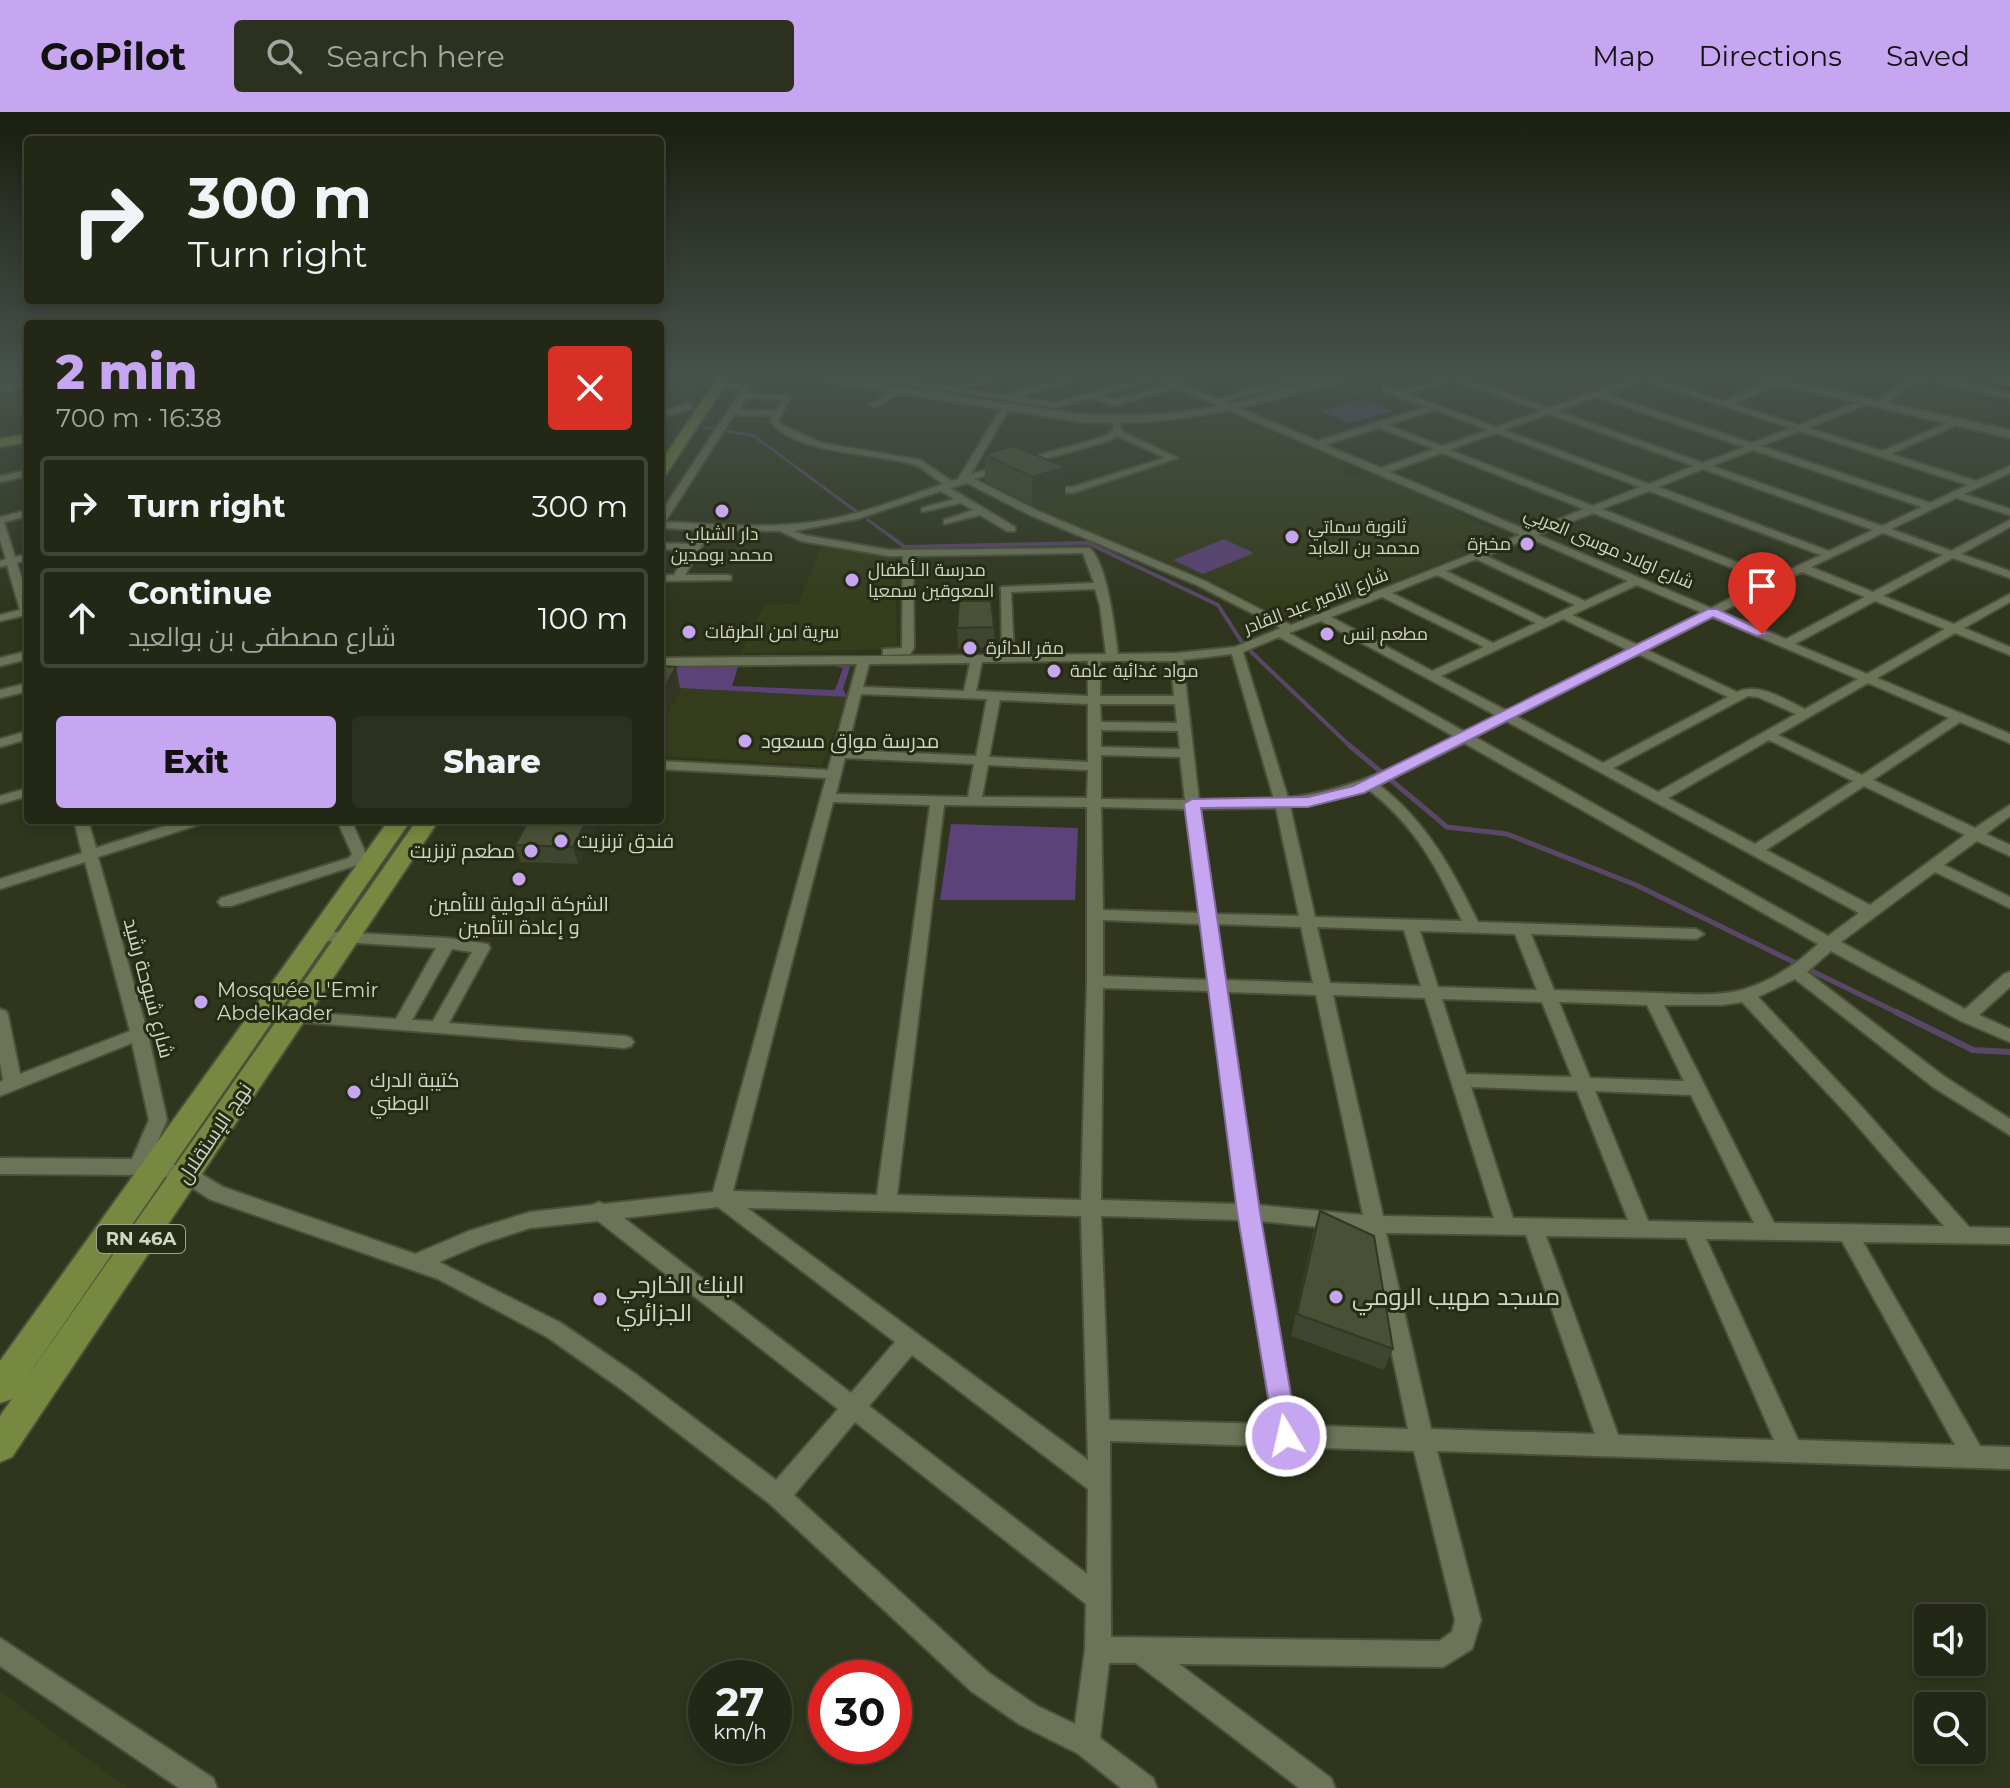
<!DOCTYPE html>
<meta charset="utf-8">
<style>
body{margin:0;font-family:Montserrat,Cairo,sans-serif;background:#2b301f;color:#f1f3f6;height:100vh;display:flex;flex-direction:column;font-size:30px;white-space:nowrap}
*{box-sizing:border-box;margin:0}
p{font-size:26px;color:#a3a6a1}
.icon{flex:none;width:44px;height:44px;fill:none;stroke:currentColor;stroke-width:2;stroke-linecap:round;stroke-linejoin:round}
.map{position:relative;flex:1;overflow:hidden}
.panel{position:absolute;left:24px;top:208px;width:640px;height:504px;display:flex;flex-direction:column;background:#232816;border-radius:8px;box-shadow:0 4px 12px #0003,0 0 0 2px #404435}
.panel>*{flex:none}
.top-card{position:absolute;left:24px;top:24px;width:640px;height:168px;border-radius:8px;box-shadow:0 4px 12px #0003,0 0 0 2px #404435;background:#232816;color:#f1f3f6;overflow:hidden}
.controls{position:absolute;left:1914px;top:1492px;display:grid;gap:16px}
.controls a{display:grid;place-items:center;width:72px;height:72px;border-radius:8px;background:#232816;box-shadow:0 4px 12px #0003,0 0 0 2px #404435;font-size:40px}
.speed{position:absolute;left:688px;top:1548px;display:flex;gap:16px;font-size:40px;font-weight:700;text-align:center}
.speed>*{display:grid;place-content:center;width:104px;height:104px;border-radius:50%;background:#232816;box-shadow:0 4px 12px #0003,0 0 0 2px #404435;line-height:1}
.speed small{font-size:20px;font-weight:400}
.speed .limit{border:12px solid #d22;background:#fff;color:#111}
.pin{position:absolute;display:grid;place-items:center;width:68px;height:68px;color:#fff;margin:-82px -34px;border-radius:50% 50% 50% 0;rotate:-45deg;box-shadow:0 0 8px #0007}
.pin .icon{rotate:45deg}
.me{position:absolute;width:88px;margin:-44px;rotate:351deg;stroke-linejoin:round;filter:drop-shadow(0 0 6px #0008)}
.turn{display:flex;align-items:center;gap:28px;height:168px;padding:0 32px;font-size:36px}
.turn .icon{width:104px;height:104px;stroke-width:2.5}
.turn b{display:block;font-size:56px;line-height:68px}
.round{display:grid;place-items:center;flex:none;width:84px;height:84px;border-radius:8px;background:#2b301f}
.summary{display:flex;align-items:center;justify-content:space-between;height:136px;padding:0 32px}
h1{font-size:48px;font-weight:800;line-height:60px;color:#c6a6f0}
.button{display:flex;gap:16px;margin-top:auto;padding:16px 32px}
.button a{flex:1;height:92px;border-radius:8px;background:#c6a6f0;color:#111;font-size:32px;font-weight:800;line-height:92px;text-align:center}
.button a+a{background:#2b301f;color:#f1f3f6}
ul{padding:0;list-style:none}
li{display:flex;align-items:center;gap:24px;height:100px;margin:0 16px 12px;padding:0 16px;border:4px solid #404435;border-radius:8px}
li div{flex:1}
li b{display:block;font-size:30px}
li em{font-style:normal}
header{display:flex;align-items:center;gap:48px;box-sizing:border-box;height:112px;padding:0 40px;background:#c6a6f0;color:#111}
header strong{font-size:38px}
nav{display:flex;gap:44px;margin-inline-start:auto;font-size:28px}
.search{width:560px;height:72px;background:#2b301f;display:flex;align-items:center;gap:20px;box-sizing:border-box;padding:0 28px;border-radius:8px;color:#a3a6a1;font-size:30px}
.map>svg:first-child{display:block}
.built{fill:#353d1c}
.green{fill:#5b4278}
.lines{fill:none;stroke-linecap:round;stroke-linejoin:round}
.stream-far3{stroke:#5a4767;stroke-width:3}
.stream-far2{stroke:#5a4767;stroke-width:4}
.stream-far1{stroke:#5a4767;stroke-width:5}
.stream{stroke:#5a4767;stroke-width:6}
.street-casing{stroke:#4c503b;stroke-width:4}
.secondary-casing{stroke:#4c503b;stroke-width:4}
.primary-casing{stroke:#4c503b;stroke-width:4}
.street{fill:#6c7458;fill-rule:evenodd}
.secondary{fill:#6c7458;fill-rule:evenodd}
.primary{fill:#778840;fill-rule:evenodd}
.wall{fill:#3f452e}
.shaded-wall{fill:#333826}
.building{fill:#495036;stroke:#333826;stroke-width:2}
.route{fill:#c6a6f0;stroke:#816c9c;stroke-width:2}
.poi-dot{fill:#c6a6f0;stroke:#262c13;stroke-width:3}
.labels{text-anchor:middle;stroke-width:6;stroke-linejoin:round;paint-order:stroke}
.far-poi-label{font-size:18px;fill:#d0d4c5;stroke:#262c13;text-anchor:start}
.far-street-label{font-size:18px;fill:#d0d4c5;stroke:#262c13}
.shield{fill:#262c13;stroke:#9da290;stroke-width:2}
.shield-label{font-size:18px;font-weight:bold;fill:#d0d4c5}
.poi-label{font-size:20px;fill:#d0d4c5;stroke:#262c13;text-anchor:start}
.street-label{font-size:20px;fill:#d0d4c5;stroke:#262c13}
.near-poi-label{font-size:24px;fill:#d0d4c5;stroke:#262c13;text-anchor:start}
</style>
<header>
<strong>GoPilot</strong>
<div class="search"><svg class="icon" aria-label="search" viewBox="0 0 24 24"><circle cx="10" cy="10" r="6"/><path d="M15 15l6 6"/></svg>Search here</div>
<nav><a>Map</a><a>Directions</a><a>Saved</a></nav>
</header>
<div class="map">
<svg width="2010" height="1676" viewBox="0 0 2010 1676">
<rect width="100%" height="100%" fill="#2f361d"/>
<!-- built -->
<path class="built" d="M1456 261H1637L1541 295Z
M28 273V302L0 308V278Z
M1908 275 1990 294 1983 301 1982 311 1888 290Z
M1230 304 1346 351 1348 358 1342 362 1351 365 1370 359 1462 398 1456 401 1495 418 1456 433 1469 440 1291 510 1213 469 1030 393 1182 345 1125 319Z
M821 435 895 445 897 537 741 541 765 491 798 492Z
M681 576 847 585 822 653 660 644V614Z
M0 1578 82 1643 128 1676H0Z"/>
<!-- green -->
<path class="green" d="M1362 287 1392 299 1350 311 1321 299Z
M1224 427 1254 441 1203 462 1173 448Z
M733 552 738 555 732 574 835 578 843 556 831 553H848L850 555 843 577 847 585 660 575V554Z
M951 712 1078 716 1075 788H940Z"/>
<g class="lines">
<!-- stream-far3 -->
<path class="stream-far3" d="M704 315 754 324 857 400
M868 408 893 426"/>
<!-- stream-far2 -->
<path class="stream-far2" d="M890 424 905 435 1088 431 1218 493 1243 532 1351 635"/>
<!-- stream-far1 -->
<path class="stream-far1" d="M1349 633 1447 715 1507 722 1636 773 1900 902"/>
<!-- stream -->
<path class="stream" d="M1896 900 1973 938 2010 940"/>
<defs>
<path id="street" d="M836 261H859L954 275 1001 261H1016L964 277 1007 283 1084 261H1099L1017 285 1055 290 1149 265 1144 261C1154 261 1163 267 1172 267 1184 267 1195 261 1208 261L1177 271 1217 287 1309 261H1324L1225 290 1317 329 1426 295 1361 271 1364 267 1399 279 1446 266 1437 261H1450L1549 296 1647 261H1653L1650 266 1724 289 1777 268 1780 272 1732 292 1799 313 1862 288H1868V292L1808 316 1882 339 1956 307 1960 310 1959 312 1891 342 1976 369 2010 354V361L1964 382 2010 397V403L1956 386 1891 417 1951 439 2010 408V415L1961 442 2010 459V466L1953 446 1883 484 1954 512 2010 482V490L1964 516 2010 535V543L1955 521 1877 566 2010 622V631L1960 610 1873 668 1975 716 2010 693V704L1986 722 2010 733V744L1977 729 1944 753 2010 785V796L1935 760 1841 830 1965 897 2004 862 2010 860V875L1979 903 2010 917V930L1961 909 1831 839 1807 860 1945 965 2010 1007V1023L1933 975 1795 867 1758 885 1860 993 1969 1115 2010 1116V1132L1863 1130 1980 1334 2010 1335V1357L1437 1339 1481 1508 1472 1537 1443 1555 1179 1552 1331 1666 1335 1676H1299L1136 1551H1109L1100 1626 1153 1666 1157 1676H1121L1077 1641 1019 1612 971 1579 770 1392 621 1277 547 1225 438 1167 209 1087 181 1068 158 1063 0 1062V1046L132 1047 149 1008 132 931 0 984V970L3 968 0 950V897L6 899 8 903 20 962 130 919 85 750 0 777V767L82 741 74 708H88L96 736 184 708H206L204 711 98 745 148 922 167 1008 150 1047 193 1057 223 1075 415 1142 469 1119 530 1100 592 1093 599 1090 604 1092 713 1080 826 666 660 657V649L828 658 857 552 660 554V546L1002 543 1001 475 1094 471 1083 441 913 444 914 536 910 542 883 543V537L902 536 903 444H889L801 429 780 419 711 418 685 463H727L731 464V468L660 469V463H674L689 438 660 437V431L693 432 701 418 660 416V402L742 277 720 275 717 271 750 273 748 281 791 284 778 309 782 313 822 331 921 348 951 369 958 367 1003 293 1010 295 971 362 1103 325 1113 319 1114 309H1120L1121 319 1178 346 1073 381 1060 380 1040 369 1045 366 1065 375H1072L1165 346 1117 324 1109 329 974 367 1038 399 1205 469 1291 513 1520 423 1176 276 1114 294 1091 286 1055 296ZM1157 268 1169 273 1114 288 1100 283ZM1454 268 1541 299 1496 315 1407 282ZM1642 268 1791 316 1752 331 1605 282ZM1597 285 1744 335 1703 351 1557 299ZM746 286 782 288 776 298H740ZM1435 298 1488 318 1442 334 1388 313ZM1549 302 1694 354 1649 372 1504 318ZM734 303H773L770 309C795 342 873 341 912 352 923 355 933 366 943 372 900 387 857 404 813 410 763 417 714 412 665 410ZM1379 316 1434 337 1381 356 1325 333ZM1800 319 1968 373 1930 391 1761 334ZM1496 321 1640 375 1593 394 1450 338ZM1753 338 1922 395 1882 414 1712 354ZM1442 341 1584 397 1529 419 1389 360ZM1703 357 1873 418 1829 439 1658 375ZM967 371 1030 403 1197 473 1281 516 1235 535 1177 541 1118 542C1115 519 1107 448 1089 436L889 438 804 423 794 419 857 407 941 379 954 387 922 396V400L961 391 973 398 944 408V412L980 403 1007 419H1015V415L950 376ZM1649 379 1821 443 1774 465 1602 397ZM1593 401 1765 469 1711 496 1538 423ZM1883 421 1943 443 1873 480 1811 455ZM1529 426 1628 469 1585 489 1486 444ZM1476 447 1575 493 1545 507 1446 459ZM1802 460 1865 485 1786 527 1721 500ZM1437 463 1536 511 1493 531 1392 481ZM1637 473 1703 501 1638 533 1572 503ZM1095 477 1100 494 1106 542 1014 543 1011 480ZM1382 485 1484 535 1432 559 1331 505ZM1875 489 1945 517 1867 562 1795 532ZM1712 505 1858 567 1805 597C1785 588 1760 570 1737 580L1647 538ZM1563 507 1628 538 1507 599 1441 564ZM1321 509 1497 604 1465 620 1289 521ZM1279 525 1455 625C1396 655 1354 677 1288 686L1243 540ZM1232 542 1274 687 1199 689 1183 548ZM1638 542 1728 585 1603 651 1516 604ZM1088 549V584L976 579 982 550ZM1100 549H1171L1174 584H1100ZM970 551 964 579 863 575 869 552ZM1868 571 1949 606 1862 663 1778 623ZM861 582 987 587 976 644 847 638ZM1748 584 1758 585 1796 602 1658 680 1613 656ZM1000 588 1088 592V650L989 645ZM1100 592H1175L1177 611 1101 610ZM1506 609 1859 801 1828 824 1475 625ZM1101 618 1178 619 1180 637 1101 635ZM1769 628 1853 669 1755 732 1668 686ZM1464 631 1818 832C1797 852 1773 868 1745 877 1719 885 1687 882 1659 881 1624 880 1589 879 1554 878L1531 822 1696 827 1704 822 1696 817 1478 810C1452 757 1427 710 1379 673ZM1101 643 1180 645 1185 688 1101 687ZM845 646 974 652 968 685 836 682ZM988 653 1088 658 1087 686 982 685ZM1864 674 1965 723 1870 793 1766 738ZM1368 677C1416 715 1437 755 1462 809L1315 805 1290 694 1319 690ZM833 690 930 693 877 1083 733 1079ZM944 693 1087 695V870L1081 1088 897 1083ZM1101 695 1186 697 1200 801 1103 798ZM1276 696 1299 804 1215 802 1200 697ZM1103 808 1201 812 1208 868 1103 864ZM1217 812 1301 815 1313 871 1225 868ZM1317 815 1404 818 1421 874 1330 871ZM1420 819 1515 822 1537 878 1438 875ZM1103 876 1210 879 1238 1092 1101 1088ZM1227 880 1316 883 1363 1103 1258 1093ZM1333 883 1425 886 1494 1106 1383 1104ZM1442 887 1542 890 1572 965 1466 962ZM1559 890 1647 893 1684 969 1590 966ZM1742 890 1848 1003 1944 1114 1774 1111 1664 893H1722ZM1471 975 1577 979 1628 1108 1513 1106ZM1595 979 1691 983 1754 1111 1648 1109ZM718 1095 895 1230 851 1281 624 1106ZM747 1096 1081 1104 1088 1348ZM1101 1104 1240 1108 1273 1312 1109 1308ZM598 1109 838 1297 776 1368 637 1263 561 1211 439 1150 481 1132 530 1116ZM1260 1109 1366 1120 1408 1317 1295 1313ZM1386 1121 1526 1123 1595 1322 1431 1317ZM1546 1124 1686 1126 1774 1328 1618 1323ZM1706 1127 1842 1129 1955 1333 1798 1328ZM912 1243 1088 1377 1087 1462 869 1294ZM855 1310 1086 1492 1085 1538 1075 1612 1037 1594 989 1561 794 1383ZM1110 1329 1414 1339 1455 1508 1452 1520 1439 1529 1111 1525Z
M1933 261 2010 281V287L1929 268 1906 275 1882 295 1875 293 1900 271Z
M1995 261H2005L2000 265 2010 268V273L1990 268V264Z
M897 276 900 277V281L876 295 869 293Z
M688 292 691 293V297L660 305V299Z
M28 358V364L0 370V364Z
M28 398V404L4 410 15 445 28 442V448L17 451 28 486V508L22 504 0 509V503L20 498 7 453 0 455V449L6 447 0 428V405Z
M28 539V547L0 554V546Z
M28 571V579L0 586V578Z
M28 619V627L0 635V627Z
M28 676V684L0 692V684Z
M337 708H351L366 742 360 752 231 794H221L218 790 221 786 349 746 352 742Z
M318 819 447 826 488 832 490 836 449 911 625 924 631 926 634 930 631 934 625 936 287 909 285 905 287 901 293 899 396 907 436 836 312 828 310 824 312 820ZM452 837 472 840 433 909 412 908Z
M0 1526 213 1666 217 1676H179L0 1554Z"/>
<path id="secondary" d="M772 261H806L1080 302C1136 306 1190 302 1245 288 1282 279 1319 261 1358 261 1344 271 1322 274 1305 279 1230 301 1159 315 1080 310Z
M1730 261H1755L2010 318V326Z
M28 267V275L0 280V272Z"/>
<path id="primary" d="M721 261H733L665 364 660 365V351Z
M28 322V330L0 335V327Z
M389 708H411L12 1287 0 1291V1249Z
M417 708H439L12 1345 0 1350V1304Z"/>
</defs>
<!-- street casing -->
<use href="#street" class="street-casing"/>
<!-- secondary casing -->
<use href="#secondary" class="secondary-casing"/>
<!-- primary casing -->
<use href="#primary" class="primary-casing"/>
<!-- street -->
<use href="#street" class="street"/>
<!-- secondary -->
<use href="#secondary" class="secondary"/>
<!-- primary -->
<use href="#primary" class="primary"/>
</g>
<!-- wall -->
<path class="wall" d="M660 261 696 262 698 276 671 283 660 277Z
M1344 261 1384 265 1381 281 1363 287 1341 278Z
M985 342 1066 355 1065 382 1032 393 985 369Z
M994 515 995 535 958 537 957 516Z
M529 708H600L578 752 521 750 515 733Z
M1320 1099 1393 1237 1384 1258 1291 1224 1313 1121Z"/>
<!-- shaded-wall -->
<path class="shaded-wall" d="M696 262 698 276 671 283 668 270Z
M1384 265 1381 281 1363 287 1366 270Z
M1066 355 1065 382 1032 393V365Z
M676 555 680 576 660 614V584Z
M587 708H600L578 752 573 735Z"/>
<!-- building -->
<path class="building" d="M660 261H694L696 262 668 270 660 265Z
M1344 261H1375L1384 265 1366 270Z
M1013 334 1066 355 1032 365 985 342Z
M959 489H991L994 515 957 516Z
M660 554 676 555 660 584Z
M529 708H587L573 735 515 733Z
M1320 1099 1374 1124 1393 1237 1297 1202Z"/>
<!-- sky -->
<linearGradient id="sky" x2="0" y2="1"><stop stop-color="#1a1e10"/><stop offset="0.53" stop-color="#47524c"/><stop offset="1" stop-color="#47524c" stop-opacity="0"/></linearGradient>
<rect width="2010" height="496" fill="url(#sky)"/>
<!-- route -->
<path class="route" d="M1708 497H1717L1769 522 1757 524 1713 505 1364 681 1308 695 1201 696 1260 1100 1298 1324 1295 1333 1286 1337 1276 1333 1237 1100 1184 692 1192 687 1308 685 1353 674Z"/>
<!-- markers -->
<g class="poi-dot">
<circle cx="722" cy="399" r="8"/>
<circle cx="1292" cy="425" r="8"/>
<circle cx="1527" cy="432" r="8"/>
<circle cx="852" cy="468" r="8"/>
<circle cx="689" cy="520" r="8"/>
<circle cx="1327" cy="522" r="8"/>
<circle cx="970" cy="536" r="8"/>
<circle cx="1054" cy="559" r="8"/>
<circle cx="745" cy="629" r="8"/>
<circle cx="561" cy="729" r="8"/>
<circle cx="531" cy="739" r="8"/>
<circle cx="519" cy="767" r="8"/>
<circle cx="201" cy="890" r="8"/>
<circle cx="354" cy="980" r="8"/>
<circle cx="1336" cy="1185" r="8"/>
<circle cx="600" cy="1187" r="8"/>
</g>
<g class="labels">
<!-- far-poi labels -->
<g class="far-poi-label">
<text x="1308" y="421">ثانوية سماتي<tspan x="1308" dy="21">محمد بن العابد</tspan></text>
<text x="722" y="428" text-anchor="middle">دار الشباب<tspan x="722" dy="21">محمد بومدين</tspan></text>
<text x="1511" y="438" text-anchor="end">مخبزة</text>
<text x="868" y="464">مدرسة الـأطفال<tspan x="868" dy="21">المعوقين سمعيا</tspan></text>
<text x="705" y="526">سرية امن الطرقات</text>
<text x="1343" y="528">مطعم انس</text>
<text x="986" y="542">مقر الدائرة</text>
<text x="1070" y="565">مواد غذائية عامة</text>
</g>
<!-- far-street labels -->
<g class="far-street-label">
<text transform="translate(1609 436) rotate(23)" y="6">شارع اولاد موسى العربي</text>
<text transform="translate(1316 489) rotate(-21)" y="6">شارع الأمير عبد القادر</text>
</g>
<!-- shield labels -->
<rect class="shield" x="97" y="1113" width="88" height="28" rx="6"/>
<g class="shield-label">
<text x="141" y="1133">RN 46A</text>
</g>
<!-- poi labels -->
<g class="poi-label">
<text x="761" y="636">مدرسة مواق مسعود</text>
<text x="577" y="736">فندق ترنزيت</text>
<text x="515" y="746" text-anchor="end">مطعم ترنزيت</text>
<text x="519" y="799" text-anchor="middle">الشركة الدولية للتأمين<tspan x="519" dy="23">و إعادة التأمين</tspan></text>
<text x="217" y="885">Mosquée L'Emir<tspan x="217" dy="23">Abdelkader</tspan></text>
<text x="370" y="975">كتيبة الدرك<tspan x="370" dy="23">الوطني</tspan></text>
</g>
<!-- street labels -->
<g class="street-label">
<text transform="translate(149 876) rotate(75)" y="7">شارع شبوحة رشيد</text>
<text transform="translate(214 1021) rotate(-56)" y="7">نهج الإستقلال</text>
</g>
<!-- near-poi labels -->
<g class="near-poi-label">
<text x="616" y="1181">البنك الخارجي<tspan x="616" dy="28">الجزائري</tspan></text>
<text x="1352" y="1193">مسجد صهيب الرومي</text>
</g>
</g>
</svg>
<div class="controls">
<a><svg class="icon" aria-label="sound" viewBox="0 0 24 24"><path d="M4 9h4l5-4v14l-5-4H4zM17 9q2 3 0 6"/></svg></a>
<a><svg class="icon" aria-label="search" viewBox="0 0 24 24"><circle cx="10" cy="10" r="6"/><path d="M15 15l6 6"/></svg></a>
</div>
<div class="speed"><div>27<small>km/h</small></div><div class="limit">30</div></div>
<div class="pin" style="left:1762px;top:522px;background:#d93025"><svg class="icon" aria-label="arrive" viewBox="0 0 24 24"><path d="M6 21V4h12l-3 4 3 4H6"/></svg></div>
<svg class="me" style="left:1286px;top:1324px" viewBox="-20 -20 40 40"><circle r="17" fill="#c6a6f0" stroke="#fff" stroke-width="3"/><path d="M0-11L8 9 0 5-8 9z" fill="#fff"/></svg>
<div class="top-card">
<div class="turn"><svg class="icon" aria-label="right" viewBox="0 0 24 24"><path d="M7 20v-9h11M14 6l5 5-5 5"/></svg><div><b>300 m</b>Turn right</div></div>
</div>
<section class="panel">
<div class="summary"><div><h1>2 min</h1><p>700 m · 16:38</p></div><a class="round" style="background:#d93025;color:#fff"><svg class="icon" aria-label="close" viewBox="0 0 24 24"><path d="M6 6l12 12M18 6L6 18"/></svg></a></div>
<ul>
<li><svg class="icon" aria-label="right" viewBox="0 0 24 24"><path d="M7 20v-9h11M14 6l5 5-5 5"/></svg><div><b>Turn right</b></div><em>300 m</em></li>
<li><svg class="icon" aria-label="ahead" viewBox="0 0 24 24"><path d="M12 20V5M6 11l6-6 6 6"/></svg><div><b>Continue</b><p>شارع مصطفى بن بوالعيد</p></div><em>100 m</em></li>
</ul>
<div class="button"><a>Exit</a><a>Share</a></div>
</section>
</div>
